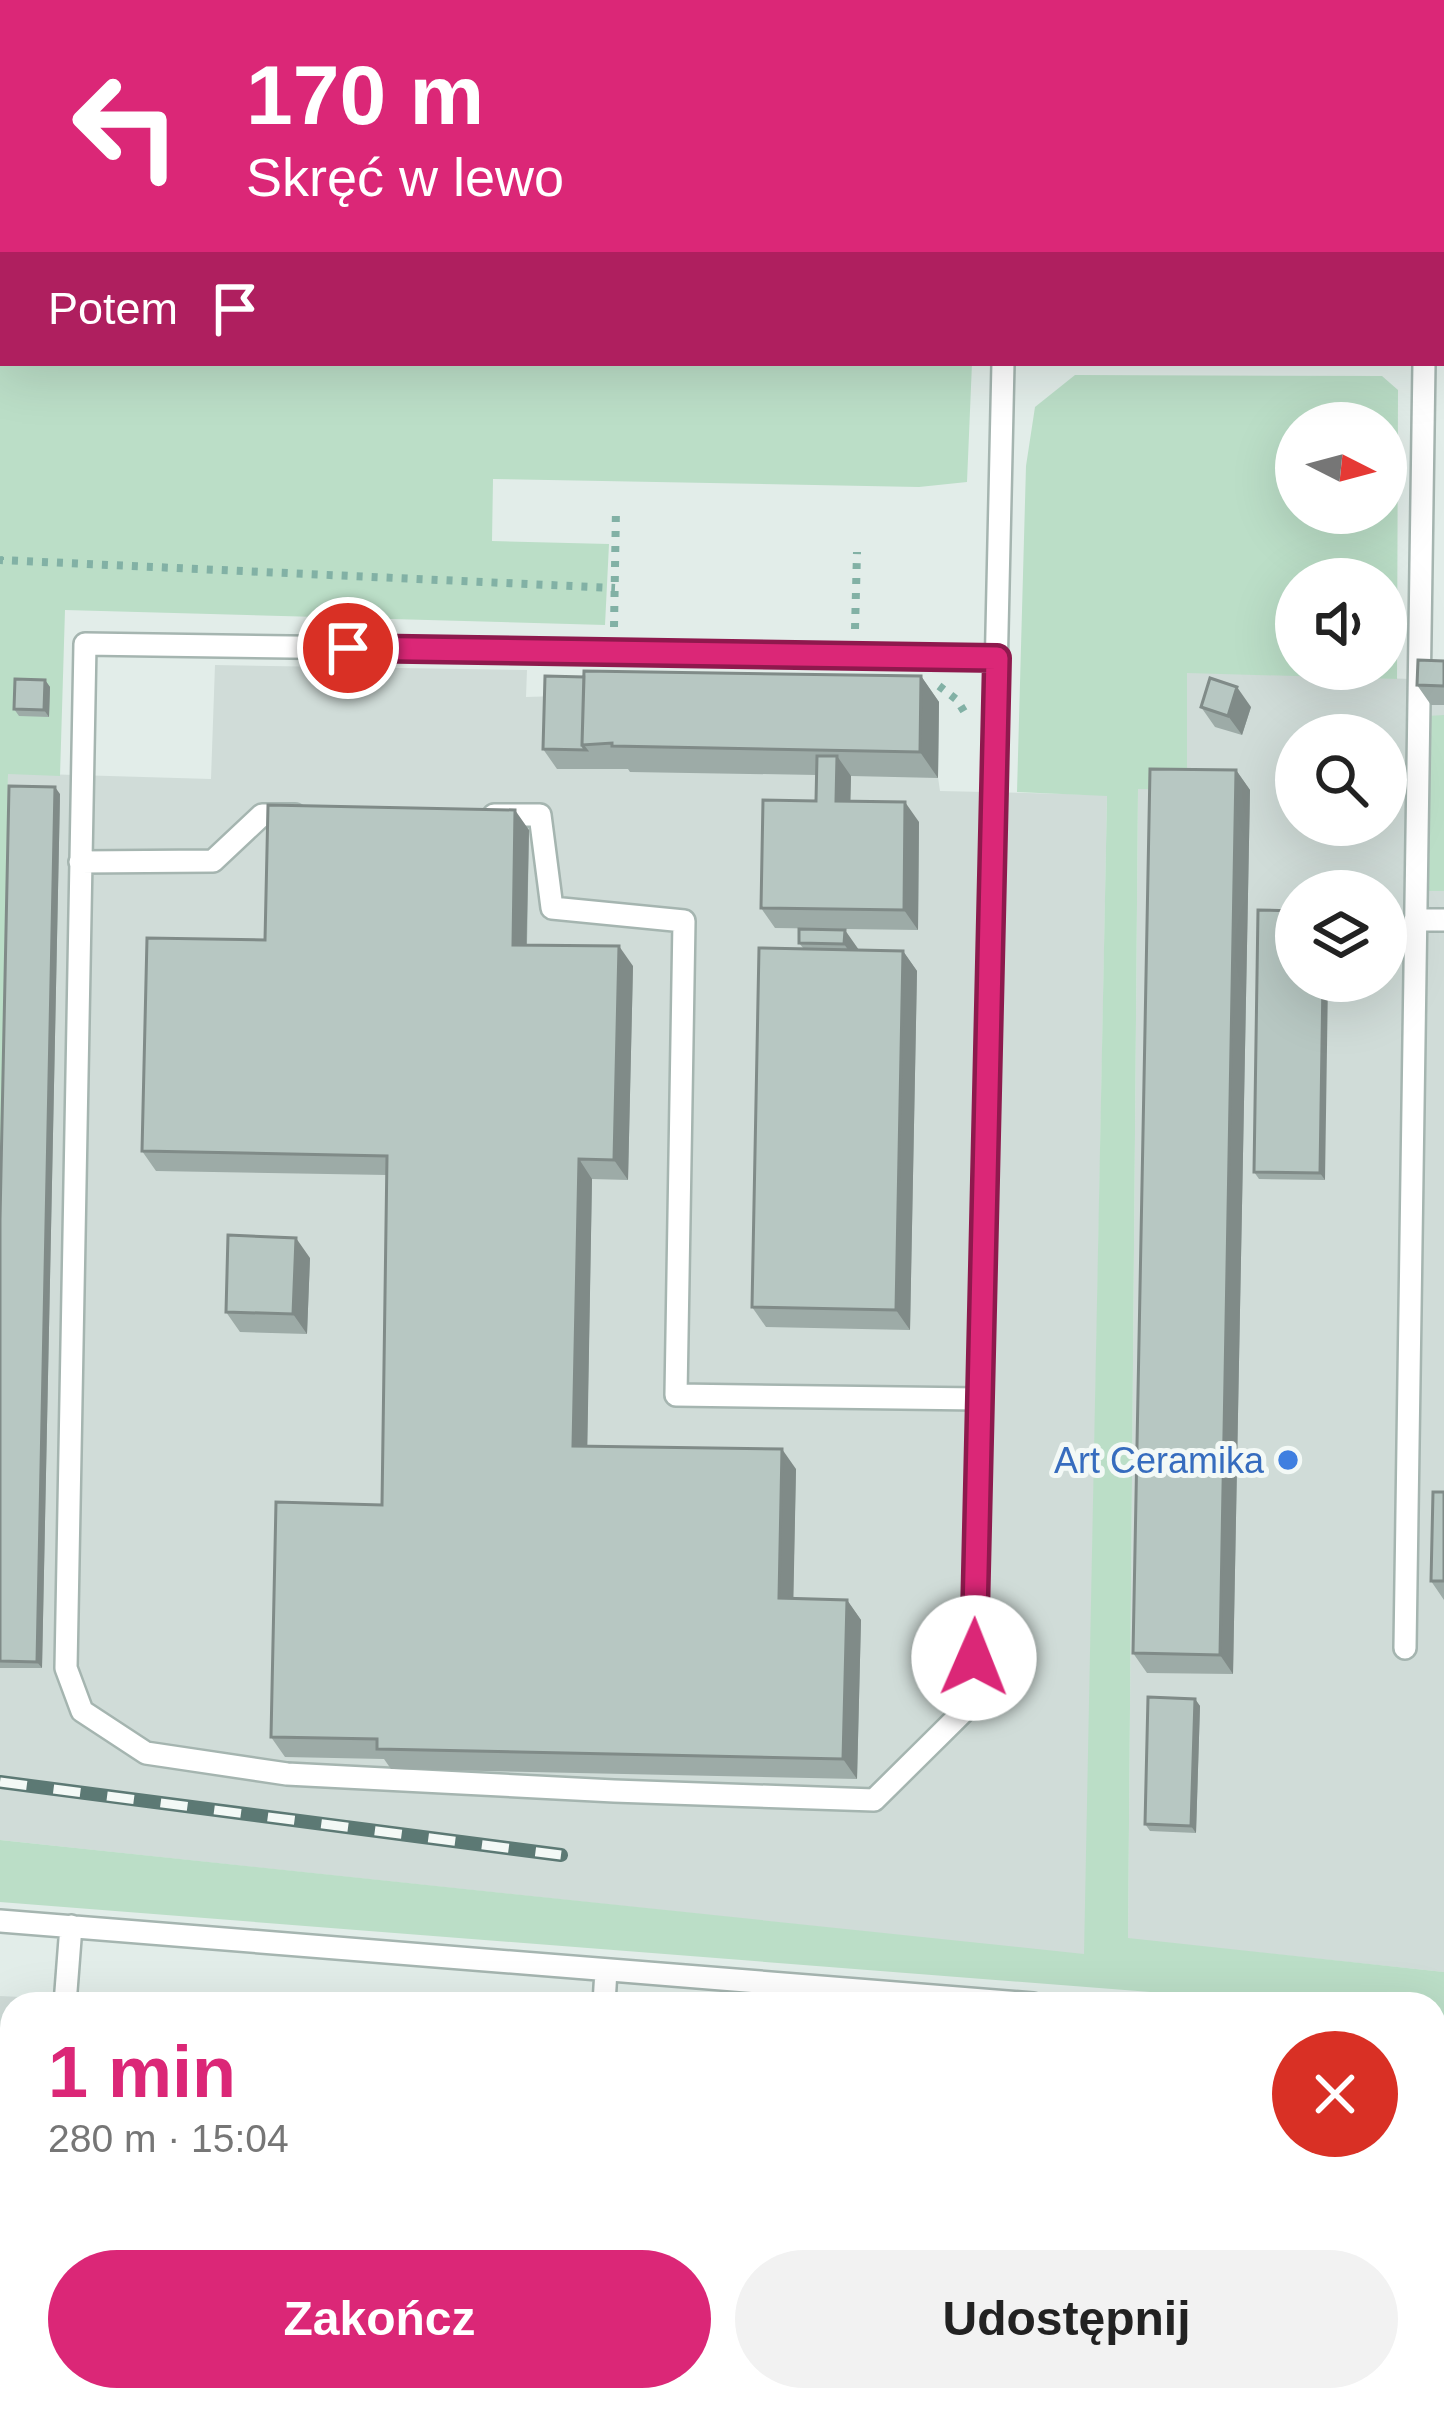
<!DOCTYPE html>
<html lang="pl">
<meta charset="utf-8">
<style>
body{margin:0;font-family:Arial,sans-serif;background:#f2f2f2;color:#222;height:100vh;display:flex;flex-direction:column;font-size:45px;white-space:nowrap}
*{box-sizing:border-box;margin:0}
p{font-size:39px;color:#767676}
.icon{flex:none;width:66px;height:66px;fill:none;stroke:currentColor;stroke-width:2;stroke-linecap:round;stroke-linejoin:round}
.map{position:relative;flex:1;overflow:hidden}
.side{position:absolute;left:0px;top:1992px;width:1446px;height:420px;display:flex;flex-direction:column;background:#fff;border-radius:36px 36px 0 0;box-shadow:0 12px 48px #0002}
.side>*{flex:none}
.banner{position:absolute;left:0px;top:0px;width:1446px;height:366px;box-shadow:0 12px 48px #0002;background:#db2777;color:#fff;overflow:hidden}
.needle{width:78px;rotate:96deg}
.fabs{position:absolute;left:1275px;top:402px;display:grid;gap:24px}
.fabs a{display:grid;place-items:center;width:132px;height:132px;border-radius:50%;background:#fff;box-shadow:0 12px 48px #0002;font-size:60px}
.pin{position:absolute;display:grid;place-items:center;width:102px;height:102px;color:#fff;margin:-51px;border:6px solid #fff;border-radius:50%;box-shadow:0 3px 12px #0007}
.me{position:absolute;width:132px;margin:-66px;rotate:1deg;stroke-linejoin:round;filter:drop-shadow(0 0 9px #0008)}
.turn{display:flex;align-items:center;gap:42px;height:252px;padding:0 48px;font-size:54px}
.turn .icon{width:156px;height:156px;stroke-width:2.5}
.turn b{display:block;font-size:84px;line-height:102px}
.then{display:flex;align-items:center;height:114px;padding:0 48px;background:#0003;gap:24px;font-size:45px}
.round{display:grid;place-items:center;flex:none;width:126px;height:126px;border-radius:63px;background:#f2f2f2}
.summary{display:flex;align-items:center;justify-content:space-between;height:204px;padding:0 48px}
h1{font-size:72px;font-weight:800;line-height:90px;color:#db2777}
.cta{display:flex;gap:24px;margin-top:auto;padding:24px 48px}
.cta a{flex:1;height:138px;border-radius:72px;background:#db2777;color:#fff;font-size:48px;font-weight:800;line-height:138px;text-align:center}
.cta a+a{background:#f2f2f2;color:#222}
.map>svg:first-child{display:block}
.built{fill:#d0dcd8;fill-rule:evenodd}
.green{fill:#bbdec7;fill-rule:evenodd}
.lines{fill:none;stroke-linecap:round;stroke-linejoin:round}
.service-casing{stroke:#a5b5b0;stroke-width:26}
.tertiary-casing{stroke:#a5b5b0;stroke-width:40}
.path{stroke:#82b1a5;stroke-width:8;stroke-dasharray:6 9;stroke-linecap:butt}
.service{stroke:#fff;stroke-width:21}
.tertiary{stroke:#fff;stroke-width:36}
.rail-casing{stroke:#5c7974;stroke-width:14}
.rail{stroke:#f3f9f6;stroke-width:9;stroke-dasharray:27;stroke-linecap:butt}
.wall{fill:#9daba7}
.shaded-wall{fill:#808b88}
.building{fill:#b7c7c2;stroke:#808b88;stroke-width:3}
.route-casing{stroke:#8e194d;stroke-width:30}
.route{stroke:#db2777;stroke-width:21}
.shop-dot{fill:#3f7fe0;stroke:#f3f9f6;stroke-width:4.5}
.labels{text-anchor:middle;stroke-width:10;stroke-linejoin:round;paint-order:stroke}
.shop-label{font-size:36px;fill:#366cbe;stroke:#f3f9f6;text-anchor:end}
</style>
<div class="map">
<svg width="1444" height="2412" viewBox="0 0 1444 2412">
<rect width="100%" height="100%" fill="#e2ede9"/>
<!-- built -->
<path class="built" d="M215 665 527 670 526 697 559 696 938 777 940 791 1107 795 1085 1955 0 1840V1220L8 773 211 779Z
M1187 672 1444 680V1972L1128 1939 1138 789H1186ZM1296 735H1386V825H1296ZM1296 891H1386V981H1296Z
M0 1996 157 2004H12V2317L0 2306Z
M1434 2091H1444V2412H781L570 2400H1434Z
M99 2400H554L565 2412H112Z"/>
<!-- green -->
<path class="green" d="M259 0H914L1031 3H259Z
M0 157H3V363H972L967 482 919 487 493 479 492 541 609 544 605 625 65 610 60 776 8 774 0 1260Z
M1075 375 1382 376 1398 390 1397 679 1187 673V790L1138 789 1128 1938 1444 1972V2015L1434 2014V2004H1303L0 1902V1840L1084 1954 1107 796 1017 792 1026 466 1035 407ZM1296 423H1386V513H1296ZM1296 579H1386V669H1296Z
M1444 715V891H1429L1427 716Z
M554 2400H570L781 2412H565Z"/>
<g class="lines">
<defs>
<path id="service" d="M1443 353H1444
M997 657 85 644 66 1668 82 1711 146 1753 287 1774 614 1791 874 1800 973 1702 1003 363
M494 815H540L552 908 684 921 676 1395 979 1399
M80 862 213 861 262 815H295
M1415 920H1444
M1405 1648 1424 363
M0 1921 1033 2004
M65 2004 71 1926
M604 2004 606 1970
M1434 2036 1444 2037
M0 2060H12
M1434 2162H1444
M0 2212 12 2213
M0 2277 12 2239
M1434 2314 1444 2315
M192 2400 205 2412
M337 2400 350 2412"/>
<path id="tertiary" d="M0 2400 13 2412"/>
</defs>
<!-- service casing -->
<use href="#service" class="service-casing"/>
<!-- tertiary casing -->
<use href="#tertiary" class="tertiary-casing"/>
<!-- path -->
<path class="path" d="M0 557V560L615 588
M614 627 616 509
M855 629 857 552
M939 686 957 700 965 713
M0 2343 12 2354
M65 2400 79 2412"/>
<!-- service -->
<use href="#service" class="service"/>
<!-- tertiary -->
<use href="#tertiary" class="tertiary"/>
<defs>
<path id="rail" d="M0 1782 561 1855"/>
</defs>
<!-- rail casing -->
<use href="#rail" class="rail-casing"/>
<!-- rail -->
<use href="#rail" class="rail"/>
</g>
<!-- wall -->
<path class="wall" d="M0 0H58V3H3V59L0 58Z
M1444 661V705H1431L1417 685Z
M921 676 939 702 938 778 851 776 850 802 919 822 918 930 775 928 761 908 816 801 817 775 630 772 628 769H557L543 749Z
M45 680 50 687 49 717 19 716 14 709Z
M1201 707H1251L1242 735 1215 727Z
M1236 770 1250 790 1233 1674 1147 1673 1133 1653Z
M60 794 42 1668H0V1219Z
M529 830 527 945 633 966 628 1180 592 1179 587 1446 796 1469 793 1599 847 1600 861 1620 857 1779 391 1769 384 1759 285 1757 271 1737 382 1505 387 1175 156 1171 142 1151 265 940Z
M1296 911 1325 1180 1259 1179 1254 1172Z
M799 929 859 950 903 951 917 971 910 1330 766 1327 752 1307 804 949 799 943Z
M310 1258 307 1334 240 1332 226 1312Z
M1444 1492V1600L1431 1581Z
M1195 1699 1200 1706 1196 1833 1150 1831 1145 1824Z
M0 2074H12V2108L0 2107Z
M1434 2174 1444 2175V2195H1434Z
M1434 2272 1444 2273V2293H1434Z
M1434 2337H1444V2357H1434Z"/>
<!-- shaded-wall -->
<path class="shaded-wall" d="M921 676 939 702 938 778 920 752Z
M45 680 50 687 49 717 44 710Z
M1237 687 1251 707 1242 735 1228 716Z
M837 756 851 776 850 821 836 801Z
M1236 770 1250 790 1233 1674 1220 1655Z
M55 787 60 794 42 1668 37 1662Z
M905 802 919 822 918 930 904 910Z
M515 810 529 830 526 964 513 945Z
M845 930 859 950 858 964 844 944Z
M619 946 633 966 628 1180 614 1160Z
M903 951 917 971 910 1330 896 1310Z
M1323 981H1328L1325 1180 1320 1173Z
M579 1159 592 1179 587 1465 573 1446Z
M296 1238 310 1258 307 1334 293 1314Z
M782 1449 796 1469 793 1618 779 1598Z
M847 1600 861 1620 857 1779 843 1759Z
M1195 1699 1200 1706 1196 1833 1191 1826Z
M8 2088 12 2094V2108L7 2101Z"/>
<!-- building -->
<path class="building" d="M0 0H35L32 3H3V40H0Z
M1418 660 1444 661V686L1417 685Z
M584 671 921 676 920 752 612 746V743L582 745Z
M545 676 584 677 582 745 586 750 543 749Z
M1210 678 1237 687 1228 716 1201 707Z
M15 679 45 680 44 710 14 709Z
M817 756H837L836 801 905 802 904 910 761 908 763 800 816 801Z
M1150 769 1236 770 1220 1655 1133 1653Z
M9 786 55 787 37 1662 0 1661V1219Z
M268 805 515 810 513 945 619 946 614 1160 579 1159 573 1446 782 1449 779 1598 847 1600 843 1759 377 1749V1739L271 1737 276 1502 382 1505 387 1156 142 1151 147 938 265 940Z
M1258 910 1296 911V981H1323L1320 1173 1254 1172Z
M799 929 845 930 844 944 799 943Z
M759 948 903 951 896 1310 752 1307Z
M228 1235 296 1238 293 1314 226 1312Z
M1433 1492H1444V1581H1431Z
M1148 1697 1195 1699 1191 1826 1145 1824Z
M0 2074H12V2088H8L7 2101 0 2100Z
M1434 2174 1444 2175V2189L1434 2188Z
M1434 2272 1444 2273V2287L1434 2286Z
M1434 2337H1444V2351L1434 2350Z"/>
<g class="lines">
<defs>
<path id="route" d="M348 648 997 658 974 1658"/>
</defs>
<!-- route casing -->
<use href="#route" class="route-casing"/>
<!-- route -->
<use href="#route" class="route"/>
</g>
<!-- markers -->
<circle class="shop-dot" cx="1288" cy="1460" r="12"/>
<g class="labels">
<!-- shop labels -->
<g class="shop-label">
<text x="1264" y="1473">Art Ceramika</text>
</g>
</g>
</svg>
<div class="fabs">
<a><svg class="needle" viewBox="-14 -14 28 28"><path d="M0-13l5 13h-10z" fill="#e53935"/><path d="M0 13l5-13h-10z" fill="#767676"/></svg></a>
<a><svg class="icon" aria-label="sound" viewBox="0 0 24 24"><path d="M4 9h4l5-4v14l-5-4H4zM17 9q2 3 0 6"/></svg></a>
<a><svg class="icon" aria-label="search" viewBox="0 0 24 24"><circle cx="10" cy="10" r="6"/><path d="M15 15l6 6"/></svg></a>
<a><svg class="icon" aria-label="layers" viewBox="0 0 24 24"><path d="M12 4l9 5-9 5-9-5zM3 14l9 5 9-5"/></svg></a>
</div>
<div class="pin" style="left:348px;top:648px;background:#d93025"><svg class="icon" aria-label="arrive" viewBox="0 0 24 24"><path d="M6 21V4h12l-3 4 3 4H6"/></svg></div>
<svg class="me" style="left:974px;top:1658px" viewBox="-20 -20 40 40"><circle r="19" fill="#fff"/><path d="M0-13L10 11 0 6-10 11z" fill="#db2777"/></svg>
<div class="banner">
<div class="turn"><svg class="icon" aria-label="left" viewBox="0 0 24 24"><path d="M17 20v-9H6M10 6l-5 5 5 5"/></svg><div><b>170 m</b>Skręć w lewo</div></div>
<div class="then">Potem<svg class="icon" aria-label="arrive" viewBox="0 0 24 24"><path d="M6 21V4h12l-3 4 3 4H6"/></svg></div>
</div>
<section class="side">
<div class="summary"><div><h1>1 min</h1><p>280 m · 15:04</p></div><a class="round" style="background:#d93025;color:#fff"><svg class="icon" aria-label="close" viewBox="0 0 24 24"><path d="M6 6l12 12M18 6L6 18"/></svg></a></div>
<div class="cta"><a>Zakończ</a><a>Udostępnij</a></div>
</section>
</div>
